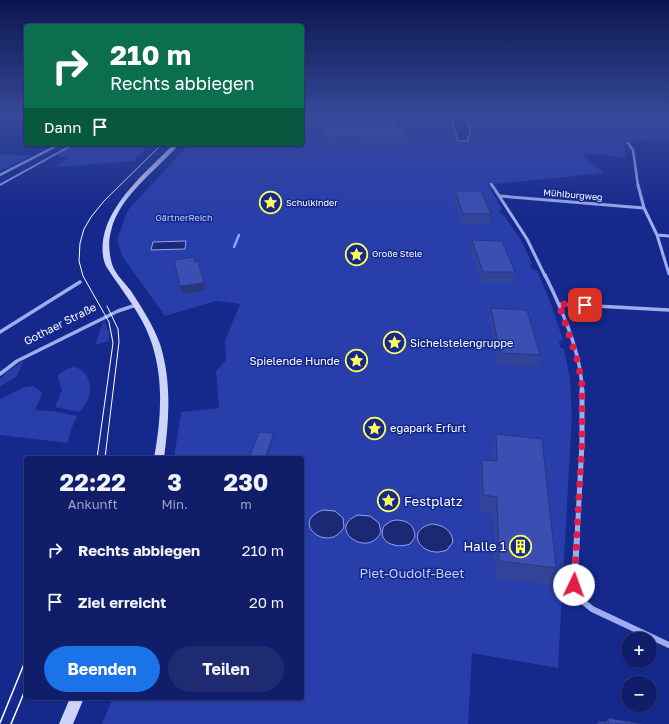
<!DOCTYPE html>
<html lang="de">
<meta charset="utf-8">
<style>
body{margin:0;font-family:"Golos Text",sans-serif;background:#1e2b71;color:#f1f3f6;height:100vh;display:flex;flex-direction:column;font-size:15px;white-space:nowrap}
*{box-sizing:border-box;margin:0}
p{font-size:13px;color:#9ca2c0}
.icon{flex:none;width:22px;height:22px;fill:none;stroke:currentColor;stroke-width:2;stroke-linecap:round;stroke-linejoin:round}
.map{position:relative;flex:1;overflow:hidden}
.details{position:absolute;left:24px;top:456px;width:280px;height:244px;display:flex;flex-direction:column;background:#101e69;border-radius:4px;box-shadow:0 1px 3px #0004,0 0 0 1px #303c7d}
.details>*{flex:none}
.banner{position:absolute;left:24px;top:24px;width:280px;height:122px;border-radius:4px;box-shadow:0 1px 3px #0004,0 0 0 1px #303c7d;background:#0b6e4f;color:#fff;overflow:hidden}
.buttons{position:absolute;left:621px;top:632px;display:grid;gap:8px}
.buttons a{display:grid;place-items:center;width:36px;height:36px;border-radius:50%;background:#101e69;box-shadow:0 1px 3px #0004,0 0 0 1px #303c7d;font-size:20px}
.pin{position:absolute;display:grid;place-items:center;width:34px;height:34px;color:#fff;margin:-17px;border-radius:8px;box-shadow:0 2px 6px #0006}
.me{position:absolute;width:44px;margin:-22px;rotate:3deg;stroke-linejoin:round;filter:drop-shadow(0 0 3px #0008)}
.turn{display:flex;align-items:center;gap:14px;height:84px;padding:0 20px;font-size:18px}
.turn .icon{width:52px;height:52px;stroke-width:2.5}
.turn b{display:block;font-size:28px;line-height:34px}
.then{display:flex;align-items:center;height:38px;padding:0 20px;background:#0003;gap:8px;font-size:15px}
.eta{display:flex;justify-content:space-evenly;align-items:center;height:68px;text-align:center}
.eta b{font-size:24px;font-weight:700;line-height:28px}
.primary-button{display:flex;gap:8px;margin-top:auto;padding:8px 20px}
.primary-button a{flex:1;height:46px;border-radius:24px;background:#1a73e8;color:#fff;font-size:16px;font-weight:700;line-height:46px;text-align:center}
.primary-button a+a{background:#1e2b71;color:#f1f3f6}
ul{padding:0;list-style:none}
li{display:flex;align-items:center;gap:12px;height:52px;padding:0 20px}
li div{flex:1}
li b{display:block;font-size:15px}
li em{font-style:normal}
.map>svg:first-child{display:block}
.green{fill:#283eab}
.water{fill:#1b2874;stroke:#91a3f2}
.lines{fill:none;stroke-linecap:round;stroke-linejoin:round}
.stream-far1{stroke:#91a3f2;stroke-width:2}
.stream{stroke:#91a3f2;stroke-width:2.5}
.street-far4{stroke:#9fadef;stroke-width:2.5}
.street-far3{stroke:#9fadef;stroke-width:3}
.street-far2{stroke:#9fadef;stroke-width:3.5}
.street-far1{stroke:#9fadef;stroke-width:5}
.street{stroke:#9fadef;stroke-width:6}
.secondary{fill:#cdd4fb;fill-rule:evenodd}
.tram-far1{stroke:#fff;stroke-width:1}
.tram{stroke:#fff;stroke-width:1.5}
.wall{fill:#32439a}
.shaded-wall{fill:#29377d}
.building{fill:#3a4eb3;stroke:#29377d}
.route{stroke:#e11d48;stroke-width:7;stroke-dasharray:0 12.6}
.labels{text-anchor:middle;stroke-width:3;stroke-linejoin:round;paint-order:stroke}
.far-street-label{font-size:9px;fill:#fff;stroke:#15288c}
.far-poi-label{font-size:9px;fill:#fff;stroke:#15288c;text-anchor:start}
.far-park-label{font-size:9px;fill:#c6cffb;stroke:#15288c}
.street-label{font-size:11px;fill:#fff;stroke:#15288c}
.poi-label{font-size:11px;fill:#fff;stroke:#15288c;text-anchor:start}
.near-poi-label{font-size:13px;fill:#fff;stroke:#15288c;text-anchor:start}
.near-park-label{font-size:13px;fill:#c6cffb;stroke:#15288c}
</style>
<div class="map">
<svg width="669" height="724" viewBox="0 0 669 724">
<rect width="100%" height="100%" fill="#15288c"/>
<!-- green -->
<path class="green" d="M302 114H666L669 116V138L622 142 625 150 626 158 595 154 582 155 604 173 485 185 489 186 502 209 499 211 501 214 504 215 521 240 532 263 530 265 532 269 537 271 551 304 563 340 559 342 560 347 564 349 570 380 572 415 558 668 472 653 468 724H102L113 698H302V458H174L181 412 219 408 216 371 226 360 225 341 240 304 216 301 165 316 122 256 117 239 128 210 189 144H302Z
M76 144H150L133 161 56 167 67 158 57 155Z
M0 154 31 156 0 171Z
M104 320 109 332V341L95 345Z
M24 361 16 377 0 386V379L8 371Z
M75 367C87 371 93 384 89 396 88 402 83 407 79 412L55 407 62 390 58 379 59 374 69 368Z
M33 386 42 392 40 399 35 410 53 411 77 416 71 429 68 443 0 435V399L25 387Z"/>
<!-- water -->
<path class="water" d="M450 114H461C467 123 472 126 469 137H467L468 141H458Z
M186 241 185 249 151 250 153 242Z
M323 510 335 511 343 518 344 527C329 555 288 522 323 510Z
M358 515 370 516 379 523 381 532C368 560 325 528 358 515Z
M396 520C407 520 415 525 415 537L410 544C397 549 376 543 384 526L391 521Z
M432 524C443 525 452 530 453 542L447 550C422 560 403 530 432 524Z"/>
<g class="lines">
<!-- stream-far1 -->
<path class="stream-far1" d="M0 185 74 144"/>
<!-- stream -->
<path class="stream" d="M234 247 239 235"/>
<!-- street-far4 -->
<path class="street-far4" d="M628 143 633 150 638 186
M0 175 60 144
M491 184 492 186"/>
<!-- street-far3 -->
<path class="street-far3" d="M492 185 527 239 545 276
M638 185 644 208 657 235 669 274
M500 196 644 208
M657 235 669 236"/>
<!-- street-far2 -->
<path class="street-far2" d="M545 275C561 307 582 355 582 391
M559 304 669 310
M0 332 80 282
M0 374 17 361 118 311 136 305"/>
<!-- street-far1 -->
<path class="street-far1" d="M577 538 582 443V390"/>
<!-- street -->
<path class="street" d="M577 537 574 585 580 599 592 609 669 645"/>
<!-- secondary -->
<path class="secondary" d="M174 144H179C157 170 119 196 111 231 108 242 109 253 112 264 115 274 125 283 131 291 142 308 153 325 160 344 172 382 169 420 164 458H154C161 420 164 382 152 344 146 325 135 308 123 291 118 283 111 275 106 266 101 256 102 241 105 231 115 197 150 168 174 144Z
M70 698H84L73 724H59Z"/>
<!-- tram-far1 -->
<path class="tram-far1" d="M97 458 113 343 109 322 83 276 79 261 80 243 84 229 91 217 104 201 162 144
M105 458 119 342 118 329 107 306"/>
<!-- tram -->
<path class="tram" d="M0 723 26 659
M11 724 26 688"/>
</g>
<!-- wall -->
<path class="wall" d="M397 128 408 138 407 148 321 147V136Z
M455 191 491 214 490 224H462L454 200Z
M472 240 515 272 513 283H481L471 251Z
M174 260 205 290 182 294Z
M491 308 540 355 537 367 498 365 489 319Z
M496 434 556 568 551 585 495 578 494 514 479 512V476L482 460 493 461 492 450Z
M608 718 642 724H597L598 721 606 722Z"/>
<!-- shaded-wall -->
<path class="shaded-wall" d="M204 283 205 290 182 294 180 286Z
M274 433V437L267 458H265Z"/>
<!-- building -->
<path class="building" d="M377 114H397V128H405L408 138 321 136 322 124 376 125Z
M455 191H481L491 214H463Z
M472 240 502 241 515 272H483Z
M194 257 195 262 198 261 204 283 180 286 174 260Z
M491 308 527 310 540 355 500 353Z
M259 432 274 433 265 458H249Z
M496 434 542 439 556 568 499 561 497 497 483 495 482 460 497 461Z
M608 718 642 724H599L598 721 609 722Z"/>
<!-- sky -->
<linearGradient id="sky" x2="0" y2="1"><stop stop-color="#0c164d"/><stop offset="0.53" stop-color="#354899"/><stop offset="1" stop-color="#354899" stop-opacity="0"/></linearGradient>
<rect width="669" height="216" fill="url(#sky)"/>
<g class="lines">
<!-- route -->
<path class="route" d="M574 585 582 443V385L578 362 559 304 585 305"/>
</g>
<!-- icons -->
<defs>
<symbol id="sight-ring" viewBox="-11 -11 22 22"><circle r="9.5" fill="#15288c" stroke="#fffd5e" stroke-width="1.5"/><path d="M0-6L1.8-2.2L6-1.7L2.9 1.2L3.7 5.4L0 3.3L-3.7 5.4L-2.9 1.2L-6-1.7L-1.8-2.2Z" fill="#fffd5e"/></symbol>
<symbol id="building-ring" viewBox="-11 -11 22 22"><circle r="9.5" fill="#15288c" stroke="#fffd5e" stroke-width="1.5"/><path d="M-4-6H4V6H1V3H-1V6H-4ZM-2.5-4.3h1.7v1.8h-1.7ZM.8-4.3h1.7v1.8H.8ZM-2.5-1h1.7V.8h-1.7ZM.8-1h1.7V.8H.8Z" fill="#fffd5e"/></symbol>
</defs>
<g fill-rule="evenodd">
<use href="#sight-ring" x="258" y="190" width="25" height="25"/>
<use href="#sight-ring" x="344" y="242" width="25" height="25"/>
<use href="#sight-ring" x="382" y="330" width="25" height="25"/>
<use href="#sight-ring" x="344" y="348" width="25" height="25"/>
<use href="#sight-ring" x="362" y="416" width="25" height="25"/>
<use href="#sight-ring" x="376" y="488" width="25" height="25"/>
<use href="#building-ring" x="508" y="534" width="25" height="25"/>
</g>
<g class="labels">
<!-- far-street labels -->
<g class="far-street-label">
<text transform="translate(573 195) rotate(5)" y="3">Mühlburgweg</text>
</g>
<!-- far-poi labels -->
<g class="far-poi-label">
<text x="286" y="206">Schulkinder</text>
<text x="372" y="257">Große Stele</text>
</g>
<!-- far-park labels -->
<g class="far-park-label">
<text x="184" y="221">GärtnerReich</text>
</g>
<!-- street labels -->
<g class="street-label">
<text transform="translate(60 324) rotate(-27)" y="4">Gothaer Straße</text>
</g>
<!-- poi labels -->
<g class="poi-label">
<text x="410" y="347">Sichelstelengruppe</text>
<text x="340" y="365" text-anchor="end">Spielende Hunde</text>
<text x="390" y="432">egapark Erfurt</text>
</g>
<!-- near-poi labels -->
<g class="near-poi-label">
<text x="404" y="506">Festplatz</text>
<text x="506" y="551" text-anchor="end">Halle 1</text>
</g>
<!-- near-park labels -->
<g class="near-park-label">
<text x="412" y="578">Piet-Oudolf-Beet</text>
</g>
</g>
</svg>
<div class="buttons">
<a>+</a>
<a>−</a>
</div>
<div class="pin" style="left:585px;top:305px;background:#d93025"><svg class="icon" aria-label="arrive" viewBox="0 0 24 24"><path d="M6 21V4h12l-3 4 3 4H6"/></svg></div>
<svg class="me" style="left:574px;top:585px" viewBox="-20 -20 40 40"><circle r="19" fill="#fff"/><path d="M0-13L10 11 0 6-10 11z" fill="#e11d48"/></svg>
<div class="banner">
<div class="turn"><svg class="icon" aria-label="right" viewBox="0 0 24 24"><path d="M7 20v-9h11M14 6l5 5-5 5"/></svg><div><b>210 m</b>Rechts abbiegen</div></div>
<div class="then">Dann<svg class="icon" aria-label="arrive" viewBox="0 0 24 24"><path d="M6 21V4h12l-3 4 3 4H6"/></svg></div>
</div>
<section class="details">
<div class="eta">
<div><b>22:22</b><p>Ankunft</p></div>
<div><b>3</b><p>Min.</p></div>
<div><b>230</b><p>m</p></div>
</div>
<ul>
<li><svg class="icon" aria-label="right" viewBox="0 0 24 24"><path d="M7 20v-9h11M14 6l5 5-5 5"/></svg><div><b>Rechts abbiegen</b></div><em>210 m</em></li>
<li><svg class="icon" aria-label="arrive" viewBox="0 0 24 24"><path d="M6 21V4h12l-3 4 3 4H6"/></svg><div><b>Ziel erreicht</b></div><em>20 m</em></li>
</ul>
<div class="primary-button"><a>Beenden</a><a>Teilen</a></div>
</section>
</div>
